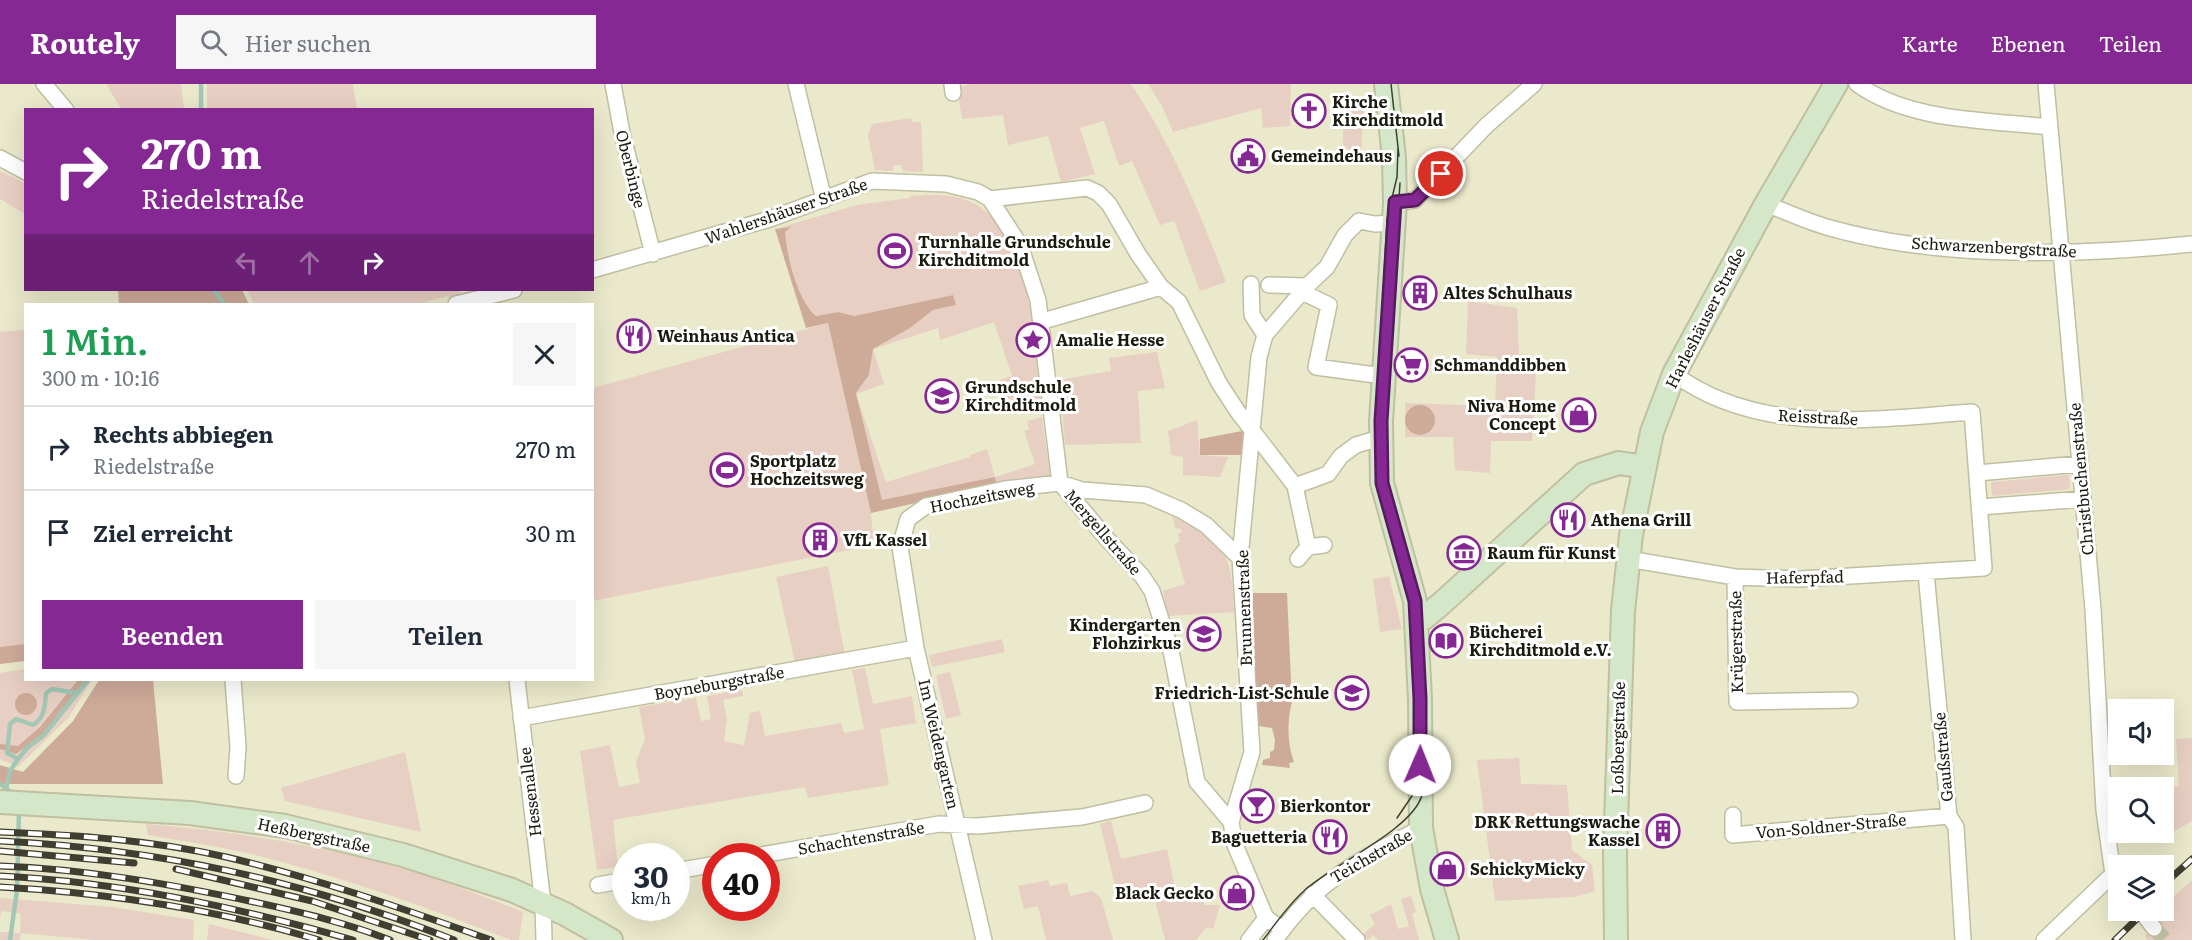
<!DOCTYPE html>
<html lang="de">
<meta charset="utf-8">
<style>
body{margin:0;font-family:Literata,serif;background:#f6f6f7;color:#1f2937;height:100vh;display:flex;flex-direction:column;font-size:22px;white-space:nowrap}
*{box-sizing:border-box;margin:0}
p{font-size:20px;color:#747a83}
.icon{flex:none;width:33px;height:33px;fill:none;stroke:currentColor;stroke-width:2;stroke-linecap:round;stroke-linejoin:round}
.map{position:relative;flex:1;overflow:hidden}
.drawer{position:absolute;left:24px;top:219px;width:570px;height:378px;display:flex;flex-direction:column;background:#fff;border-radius:0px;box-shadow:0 6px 24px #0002}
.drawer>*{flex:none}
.top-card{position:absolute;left:24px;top:24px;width:570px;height:183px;border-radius:0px;box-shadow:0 6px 24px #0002;background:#862893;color:#fff;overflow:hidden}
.tools{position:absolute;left:2108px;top:615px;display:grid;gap:12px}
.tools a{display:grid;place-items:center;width:66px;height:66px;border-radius:0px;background:#fff;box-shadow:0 6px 24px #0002;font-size:30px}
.speed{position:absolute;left:612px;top:759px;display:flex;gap:12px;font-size:30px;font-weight:700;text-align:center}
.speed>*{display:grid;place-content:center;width:78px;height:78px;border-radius:50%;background:#fff;box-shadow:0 6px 24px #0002;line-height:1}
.speed small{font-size:15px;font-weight:400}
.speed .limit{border:9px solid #d22;background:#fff;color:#111}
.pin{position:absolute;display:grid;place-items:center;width:51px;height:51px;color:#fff;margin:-26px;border:3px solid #fff;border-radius:50%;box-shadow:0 2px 6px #0007}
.me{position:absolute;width:66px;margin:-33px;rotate:1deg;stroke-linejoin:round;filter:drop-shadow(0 0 4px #0008)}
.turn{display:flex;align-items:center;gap:21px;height:126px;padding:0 18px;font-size:27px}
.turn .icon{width:78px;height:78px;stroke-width:2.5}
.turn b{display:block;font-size:42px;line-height:51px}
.lanes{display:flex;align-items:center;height:57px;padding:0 18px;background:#0003;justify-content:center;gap:30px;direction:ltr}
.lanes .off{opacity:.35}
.round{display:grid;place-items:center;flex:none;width:63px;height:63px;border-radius:0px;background:#f6f6f7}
.summary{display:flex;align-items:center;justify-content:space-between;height:102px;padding:0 18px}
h1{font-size:36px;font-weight:600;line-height:45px;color:#1e9e55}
.action{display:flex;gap:12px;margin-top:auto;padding:12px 18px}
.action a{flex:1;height:69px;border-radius:0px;background:#862893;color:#fff;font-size:24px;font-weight:600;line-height:69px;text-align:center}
.action a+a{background:#f6f6f7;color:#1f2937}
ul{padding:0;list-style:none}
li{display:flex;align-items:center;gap:18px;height:84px;padding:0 18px;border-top:2px solid #e0e1e3}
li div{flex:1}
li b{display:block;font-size:22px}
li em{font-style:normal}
header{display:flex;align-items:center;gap:36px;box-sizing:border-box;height:84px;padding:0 30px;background:#862893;color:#fff}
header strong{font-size:28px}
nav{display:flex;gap:33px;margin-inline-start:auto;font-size:21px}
.search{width:420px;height:54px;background:#f6f6f7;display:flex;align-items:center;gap:15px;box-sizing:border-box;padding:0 21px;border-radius:0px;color:#747a83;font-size:22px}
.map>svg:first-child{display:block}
.green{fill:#e8cfc3}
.forest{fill:#ceab99}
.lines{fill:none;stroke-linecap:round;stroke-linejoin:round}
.stream{stroke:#a2c8b5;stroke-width:4.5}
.street-tunnel{stroke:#c0c0a5;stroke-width:15;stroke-dasharray:15 8;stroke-linecap:butt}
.street-casing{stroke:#c0bfa2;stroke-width:18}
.secondary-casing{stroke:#c0bfa2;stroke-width:26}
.street{stroke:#fff;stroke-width:15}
.secondary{stroke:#d5e7c9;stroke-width:22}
.tram{stroke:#3f3e30;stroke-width:1.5}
.rail-casing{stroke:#3f3e30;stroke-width:7}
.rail{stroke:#fff;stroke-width:4.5;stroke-dasharray:14;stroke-linecap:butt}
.route-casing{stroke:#571a60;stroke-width:15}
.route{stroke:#862893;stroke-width:10}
.labels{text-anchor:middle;stroke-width:6;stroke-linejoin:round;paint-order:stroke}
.poi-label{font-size:16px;font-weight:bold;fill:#1a1a0f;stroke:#fff;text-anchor:start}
.street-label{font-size:16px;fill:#1a1a0f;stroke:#fff}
</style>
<header>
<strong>Routely</strong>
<div class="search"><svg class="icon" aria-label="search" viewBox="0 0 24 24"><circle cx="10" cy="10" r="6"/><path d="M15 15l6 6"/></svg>Hier suchen</div>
<nav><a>Karte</a><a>Ebenen</a><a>Teilen</a></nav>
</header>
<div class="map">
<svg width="2192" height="856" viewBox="0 0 2192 856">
<rect width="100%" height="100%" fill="#eae9cb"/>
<!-- green -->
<path class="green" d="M106 0H181L184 24 121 25Z
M207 0H353L357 25H207Z
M972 0H1131C1172 61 1201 130 1226 198L1200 207 1174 137 1160 141 1132 77 1119 82 1104 37 1080 44 1095 90 1061 98 1048 52 1008 61 1003 31 962 35 957 3Z
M1148 0H1291L1290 42 1263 44 1261 24 1173 48 1162 22Z
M1346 16 1364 17 1361 70 1345 64 1343 60V18Z
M911 34 912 38H921L923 88 903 87 902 81H894L893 87 875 86 868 52 872 40Z
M0 87 25 99V130L0 115Z
M911 112C925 111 942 110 956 113 1034 131 1033 255 1040 316L1016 325 986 301 1012 292 994 238 940 256 938 244 873 265 884 300 856 310 886 398 970 373V371L987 365 995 393 1035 380 1024 347 1029 345 1027 337 1042 333 1050 392 997 401 995 393 882 417 856 309 869 291 873 265 910 244 933 226 955 221 953 211 854 232 838 228 816 232C797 215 787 173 785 148L789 144 775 145 857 121 909 114Z
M247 206H460L458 215 453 216 447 212 418 220H254Z
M1468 217 1517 224 1519 270 1537 272 1532 357H1491L1490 389 1455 386 1453 353H1405V319L1495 322 1497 273 1466 270Z
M828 239 871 429 874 461 593 517V304Z
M25 246V560L0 563V248Z
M1157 268 1165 304 1138 307 1141 359 1065 361 1060 296 1111 287 1109 274Z
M1197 336 1200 371 1228 373 1220 393 1183 391V373L1171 371 1168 347Z
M2069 391 2070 405 1992 412 1991 398Z
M1172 432C1228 460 1231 466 1234 528L1168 532 1163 507 1185 500 1174 460 1180 458 1178 450 1182 448 1180 444 1176 445Z
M828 482 845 571 795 579 776 493Z
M1389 492 1402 545 1380 548 1373 495Z
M1002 555 1005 568 932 583 929 571Z
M865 584 873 620 912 612 916 639 880 645 889 701 808 714 805 703 613 736 618 783 597 786 580 667 610 661 619 703 640 699 636 678 645 655 639 623 696 614 701 637 711 635 707 612 742 606 743 612 723 616 727 634 724 657 744 661 750 629 760 627 765 652 841 639 844 649 864 645 852 586Z
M25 585 26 596H92L69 633 18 683 0 675V589Z
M950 588 961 631 946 635 936 591Z
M2192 654V737L2162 754 2163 704 2179 702 2176 655Z
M405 668 421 748 285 717 281 704Z
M1519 674 1521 700 1567 701 1572 766 1592 781 1595 807 1574 813 1495 817 1477 676Z
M1111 737 1121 775 1167 765 1178 818 1203 814 1204 821H1220L1213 845 1207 843 1196 856H1165L1152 805 1115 802 1100 740Z
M146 740C220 746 296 757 368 775 421 788 472 808 523 828L519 856H511C426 823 340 792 251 770 217 762 182 757 148 751Z
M1048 796 1050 802 1067 799 1070 812 1093 807 1101 814 1113 856H1046L1038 822 1024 825 1018 802Z
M2192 796V856H2147L2145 852 2165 834 2157 827 2163 826V822Z
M1411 812 1416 828 1412 830 1419 856H1378L1373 851 1368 856 1362 851 1375 840 1370 831 1391 820 1398 845 1409 842 1401 815Z
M0 814 112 823 194 836 193 856H94L21 849 20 856H0V848L20 849 21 830 2 827 0 833Z
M209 840 273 856H207Z"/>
<!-- forest -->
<path class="forest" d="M791 143 785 148C787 173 797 215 816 232L838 228 854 232 953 211 956 221 933 226 910 244 873 265 869 291 856 309 882 416 995 393 997 401 871 429 828 239 806 244 775 145Z
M118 206H242L249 220H119Z
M1405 336a15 15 0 1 1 30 0a15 15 0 1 1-30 0Z
M1242 347 1246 351 1245 371H1200V355Z
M1248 509H1287L1292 618C1287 636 1287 660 1294 678L1289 679 1290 684 1262 681 1263 676 1270 674V668L1274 666 1275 656 1272 644 1259 642Z
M25 560V577L0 580V563Z
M78 596H85L44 649 16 670 0 665V660L18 662 40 643Z
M99 596H153L163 700H0V681L23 688 73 637Z
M15 620a11 11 0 1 1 22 0a11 11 0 1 1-22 0Z"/>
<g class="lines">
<!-- stream -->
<path class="stream" d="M201 26V0
M214 206 224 220
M18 675 7 669 10 640 16 635 33 641C45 633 45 622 46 609L52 605 76 609
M0 700 15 711
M6 705 10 687 18 675 27 664 44 651 88 596
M10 856 17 806 19 726"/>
<!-- street-tunnel -->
<path class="street-tunnel" d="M2154 844 2165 856"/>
<defs>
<path id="street" d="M44 0 66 26
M613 0 622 49 653 170
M796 0 824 116
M952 0 953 9
M1857 0C1910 38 1987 36 2050 43
M2046 0 2093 525 2104 726 2113 790 2118 798
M0 74 26 88
M990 115 1020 161 1038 216 1060 399 1108 456 1142 492 1152 507 1171 567 1197 698 1231 738
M1395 119 1415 116 1487 41 1534 0
M1766 120C1787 128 1808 138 1830 144 1940 175 2078 172 2192 160
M592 186 770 135 872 97 946 100 978 108 990 115 1087 104 1098 109 1109 120 1138 170 1161 203 1179 218 1219 299 1238 328 1295 402
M1251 200 1252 231 1265 251
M1269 201 1307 202
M1302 208 1329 221 1316 283 1383 292
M456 220 514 206
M1043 237 1161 203
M1977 389 2079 380
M1295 402 1328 390 1341 372 1356 361 1380 354
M1295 402 1308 463
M1980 423 2083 415
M1298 475 1308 463 1324 461
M1628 475 1735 493 1800 495 1984 484 1972 328C1872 335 1760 353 1674 290
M1926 489 1949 732 1956 743 1963 856
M1735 493 1737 618 1850 616
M233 596 238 663 236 692
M517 596 543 820 544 856
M521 634 916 564
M1733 731V751L1949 732
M756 772 939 740 977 742 1082 733 1145 719
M676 787 716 780
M598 801 626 796
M1312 810 1357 856
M2140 826 2154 844
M1282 845 1266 834 1235 761 1231 738 1252 668 1240 474 1259 273 1265 251 1307 202 1327 183 1345 151 1359 137 1375 140 1394 139
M984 856 916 564 900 463 908 435 926 422 1005 405 1060 399 1082 406 1146 411 1181 426 1206 441 1240 474
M1249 856 1266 834
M1275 856C1317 796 1357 777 1421 744
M2044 856 2113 790"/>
<path id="secondary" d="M1386 0 1394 74 1395 119 1381 337 1382 399 1415 517 1420 615 1421 744 1432 805 1447 856
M1416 535 1424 534 1442 519 1584 390 1619 379 1645 383
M0 718 190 729 285 742 403 771 512 806 565 830 611 856
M1616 856 1615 769 1623 527 1631 451 1652 348 1674 290 1766 120 1836 0"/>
</defs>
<!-- street casing -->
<use href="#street" class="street-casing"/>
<!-- secondary casing -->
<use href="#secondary" class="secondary-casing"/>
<!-- street -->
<use href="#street" class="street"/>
<!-- secondary -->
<use href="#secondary" class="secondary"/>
<!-- tram -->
<path class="tram" d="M1391 0 1399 72
M1388 281 1400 99
M1397 734 1412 712 1418 692
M1263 856C1276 839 1289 820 1305 806 1334 780 1413 745 1422 711 1425 649 1428 576 1414 515 1402 466 1379 417 1375 366L1387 135 1397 93 1398 64"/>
<defs>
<path id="rail" d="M0 748C76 751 152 756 226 773 316 794 404 825 491 856
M0 757C160 765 305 797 454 856
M0 767 134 779
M0 782C86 785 170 800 254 818 300 828 347 839 390 856
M176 785 312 817 430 856
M0 792C121 798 236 823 353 856
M2163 801 2192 775
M0 803C109 809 215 825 319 856
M2115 856 2146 826"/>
</defs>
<!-- rail casing -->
<use href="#rail" class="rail-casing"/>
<!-- rail -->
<use href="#rail" class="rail"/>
</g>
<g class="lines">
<defs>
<path id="route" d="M1420 681V615L1415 517 1382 399 1381 337 1395 118 1415 116 1441 90"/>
</defs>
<!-- route casing -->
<use href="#route" class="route-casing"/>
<!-- route -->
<use href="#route" class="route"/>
</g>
<!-- icons -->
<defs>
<symbol id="church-ring" viewBox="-11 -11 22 22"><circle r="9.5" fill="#fff" stroke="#862893" stroke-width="1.5"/><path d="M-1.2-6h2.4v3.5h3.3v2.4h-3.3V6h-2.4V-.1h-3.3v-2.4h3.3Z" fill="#862893"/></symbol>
<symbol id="civic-ring" viewBox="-11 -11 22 22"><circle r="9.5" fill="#fff" stroke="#862893" stroke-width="1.5"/><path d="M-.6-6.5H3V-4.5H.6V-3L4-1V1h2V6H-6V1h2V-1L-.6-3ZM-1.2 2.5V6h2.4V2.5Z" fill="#862893"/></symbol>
<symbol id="stadium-ring" viewBox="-11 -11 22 22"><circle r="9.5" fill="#fff" stroke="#862893" stroke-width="1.5"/><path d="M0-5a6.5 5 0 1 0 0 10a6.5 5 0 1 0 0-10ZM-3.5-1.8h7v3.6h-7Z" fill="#862893"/></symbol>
<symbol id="building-ring" viewBox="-11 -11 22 22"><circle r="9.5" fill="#fff" stroke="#862893" stroke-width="1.5"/><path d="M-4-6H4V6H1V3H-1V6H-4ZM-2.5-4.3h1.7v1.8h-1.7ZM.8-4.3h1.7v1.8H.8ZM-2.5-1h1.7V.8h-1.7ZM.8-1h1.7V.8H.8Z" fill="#862893"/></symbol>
<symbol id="restaurant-ring" viewBox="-11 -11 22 22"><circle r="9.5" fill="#fff" stroke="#862893" stroke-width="1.5"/><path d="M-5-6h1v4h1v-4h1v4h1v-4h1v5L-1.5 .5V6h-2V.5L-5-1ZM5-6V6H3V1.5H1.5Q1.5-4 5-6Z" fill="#862893"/></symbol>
<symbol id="sight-ring" viewBox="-11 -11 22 22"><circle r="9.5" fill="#fff" stroke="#862893" stroke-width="1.5"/><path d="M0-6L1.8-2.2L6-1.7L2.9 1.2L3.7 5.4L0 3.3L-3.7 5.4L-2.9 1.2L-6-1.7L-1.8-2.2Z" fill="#862893"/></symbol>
<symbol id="supermarket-ring" viewBox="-11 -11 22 22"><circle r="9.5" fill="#fff" stroke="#862893" stroke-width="1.5"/><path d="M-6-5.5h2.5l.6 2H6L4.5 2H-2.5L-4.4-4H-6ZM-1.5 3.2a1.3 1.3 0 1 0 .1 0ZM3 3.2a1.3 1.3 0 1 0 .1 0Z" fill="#862893"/></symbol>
<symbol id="school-ring" viewBox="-11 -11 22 22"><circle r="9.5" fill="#fff" stroke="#862893" stroke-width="1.5"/><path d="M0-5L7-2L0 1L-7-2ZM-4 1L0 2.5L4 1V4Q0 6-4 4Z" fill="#862893"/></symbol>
<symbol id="shop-ring" viewBox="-11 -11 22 22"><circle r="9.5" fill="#fff" stroke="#862893" stroke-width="1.5"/><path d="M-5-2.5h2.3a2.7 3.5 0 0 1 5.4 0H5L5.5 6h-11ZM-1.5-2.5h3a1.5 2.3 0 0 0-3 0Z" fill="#862893"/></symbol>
<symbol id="museum-ring" viewBox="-11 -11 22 22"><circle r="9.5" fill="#fff" stroke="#862893" stroke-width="1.5"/><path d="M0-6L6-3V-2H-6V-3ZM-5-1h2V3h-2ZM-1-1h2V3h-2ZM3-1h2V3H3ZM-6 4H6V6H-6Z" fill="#862893"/></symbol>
<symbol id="library-ring" viewBox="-11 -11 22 22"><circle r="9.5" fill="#fff" stroke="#862893" stroke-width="1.5"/><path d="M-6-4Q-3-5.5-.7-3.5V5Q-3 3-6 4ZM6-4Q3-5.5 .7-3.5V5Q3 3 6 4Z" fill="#862893"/></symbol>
<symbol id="bar-ring" viewBox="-11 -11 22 22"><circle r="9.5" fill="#fff" stroke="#862893" stroke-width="1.5"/><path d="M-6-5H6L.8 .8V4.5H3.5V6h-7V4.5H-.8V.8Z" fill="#862893"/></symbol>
</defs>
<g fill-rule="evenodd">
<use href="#church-ring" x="1290" y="8" width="38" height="38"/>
<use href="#civic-ring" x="1229" y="53" width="38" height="38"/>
<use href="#stadium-ring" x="876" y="148" width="38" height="38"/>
<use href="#building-ring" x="1401" y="190" width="38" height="38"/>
<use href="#restaurant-ring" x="615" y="233" width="38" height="38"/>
<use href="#sight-ring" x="1014" y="237" width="38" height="38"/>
<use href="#supermarket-ring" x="1392" y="262" width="38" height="38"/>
<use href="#school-ring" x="923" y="293" width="38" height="38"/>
<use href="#shop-ring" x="1560" y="312" width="38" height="38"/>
<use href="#stadium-ring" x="708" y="367" width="38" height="38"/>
<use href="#restaurant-ring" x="1549" y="417" width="38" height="38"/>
<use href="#building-ring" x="801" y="437" width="38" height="38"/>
<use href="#museum-ring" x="1445" y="450" width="38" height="38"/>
<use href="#school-ring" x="1185" y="531" width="38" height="38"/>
<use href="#library-ring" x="1427" y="538" width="38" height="38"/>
<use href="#school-ring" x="1333" y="590" width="38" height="38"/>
<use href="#bar-ring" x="1238" y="703" width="38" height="38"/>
<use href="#building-ring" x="1644" y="728" width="38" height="38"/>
<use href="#restaurant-ring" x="1311" y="734" width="38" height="38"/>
<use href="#shop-ring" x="1428" y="766" width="38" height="38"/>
<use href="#shop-ring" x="1218" y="790" width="38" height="38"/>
</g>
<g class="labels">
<!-- poi labels -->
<g class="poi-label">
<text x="1332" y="24">Kirche<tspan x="1332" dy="18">Kirchditmold</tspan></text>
<text x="1271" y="78">Gemeindehaus</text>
<text x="918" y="164">Turnhalle Grundschule<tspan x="918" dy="18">Kirchditmold</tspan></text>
<text x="1443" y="215">Altes Schulhaus</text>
<text x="657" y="258">Weinhaus Antica</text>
<text x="1056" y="262">Amalie Hesse</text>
<text x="1434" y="287">Schmanddibben</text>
<text x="965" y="309">Grundschule<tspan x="965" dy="18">Kirchditmold</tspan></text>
<text x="1556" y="328" text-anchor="end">Niva Home<tspan x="1556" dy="18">Concept</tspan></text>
<text x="750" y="383">Sportplatz<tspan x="750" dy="18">Hochzeitsweg</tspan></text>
<text x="1591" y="442">Athena Grill</text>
<text x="843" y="462">VfL Kassel</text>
<text x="1487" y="475">Raum für Kunst</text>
<text x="1181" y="547" text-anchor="end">Kindergarten<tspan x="1181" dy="18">Flohzirkus</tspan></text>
<text x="1469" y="554">Bücherei<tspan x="1469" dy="18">Kirchditmold e.V.</tspan></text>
<text x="1329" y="615" text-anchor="end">Friedrich-List-Schule</text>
<text x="1280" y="728">Bierkontor</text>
<text x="1640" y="744" text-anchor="end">DRK Rettungswache<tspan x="1640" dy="18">Kassel</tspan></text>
<text x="1307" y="759" text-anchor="end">Baguetteria</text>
<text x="1470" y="791">SchickyMicky</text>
<text x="1214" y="815" text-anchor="end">Black Gecko</text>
</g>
<!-- street labels -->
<g class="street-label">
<text transform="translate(631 85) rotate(76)" y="6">Oberbinge</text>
<text transform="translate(786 127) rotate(-19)" y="6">Wahlershäuser Straße</text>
<text transform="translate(1994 163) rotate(3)" y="6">Schwarzenbergstraße</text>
<text transform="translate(1705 234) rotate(-63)" y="6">Harleshäuser Straße</text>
<text transform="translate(1818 333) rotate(3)" y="6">Reisstraße</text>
<text transform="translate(2081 395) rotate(-95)" y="6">Christbuchenstraße</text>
<text transform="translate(982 413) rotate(-11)" y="6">Hochzeitsweg</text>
<text transform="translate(1103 448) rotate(49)" y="6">Mergellstraße</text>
<text transform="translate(1805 493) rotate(-1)" y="6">Haferpfad</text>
<text transform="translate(1244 524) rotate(-92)" y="6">Brunnenstraße</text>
<text transform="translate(1736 558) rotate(-91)" y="6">Krügerstraße</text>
<text transform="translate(719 599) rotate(-10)" y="6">Boyneburgstraße</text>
<text transform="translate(1618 654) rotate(-89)" y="6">Loßbergstraße</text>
<text transform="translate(939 660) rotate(77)" y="6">Im Weidengarten</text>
<text transform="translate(1943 673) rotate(-95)" y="6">Gaußstraße</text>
<text transform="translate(530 708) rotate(-97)" y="6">Hessenallee</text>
<text transform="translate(1831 742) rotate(-5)" y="6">Von-Soldner-Straße</text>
<text transform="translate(314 751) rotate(12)" y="6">Heßbergstraße</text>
<text transform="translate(861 754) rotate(-10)" y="6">Schachtenstraße</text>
<text transform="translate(1371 772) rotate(-30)" y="6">Teichstraße</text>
</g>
</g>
</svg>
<div class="tools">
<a><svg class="icon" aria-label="sound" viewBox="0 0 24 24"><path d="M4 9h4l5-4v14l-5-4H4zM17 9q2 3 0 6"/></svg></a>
<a><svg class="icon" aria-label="search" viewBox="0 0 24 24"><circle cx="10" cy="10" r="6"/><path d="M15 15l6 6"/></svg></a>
<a><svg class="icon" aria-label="layers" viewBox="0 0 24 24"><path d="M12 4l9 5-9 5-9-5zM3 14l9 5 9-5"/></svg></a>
</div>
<div class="speed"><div>30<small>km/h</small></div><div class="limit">40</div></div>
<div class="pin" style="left:1441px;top:90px;background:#d93025"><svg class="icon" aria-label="arrive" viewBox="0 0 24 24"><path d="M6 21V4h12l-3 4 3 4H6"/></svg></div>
<svg class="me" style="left:1420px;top:681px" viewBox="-20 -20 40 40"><circle r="19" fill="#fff"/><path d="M0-13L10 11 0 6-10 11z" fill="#862893"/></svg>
<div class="top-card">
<div class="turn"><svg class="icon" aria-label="right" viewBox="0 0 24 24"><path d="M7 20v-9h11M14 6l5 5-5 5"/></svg><div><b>270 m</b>Riedelstraße</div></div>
<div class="lanes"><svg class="icon off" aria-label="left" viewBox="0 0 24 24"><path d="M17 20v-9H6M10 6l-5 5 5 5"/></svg><svg class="icon off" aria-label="ahead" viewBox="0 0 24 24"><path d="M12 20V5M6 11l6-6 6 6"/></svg><svg class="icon" aria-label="right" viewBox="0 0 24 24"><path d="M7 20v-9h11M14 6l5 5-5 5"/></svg></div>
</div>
<section class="drawer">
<div class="summary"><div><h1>1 Min.</h1><p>300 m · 10:16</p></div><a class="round"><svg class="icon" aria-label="close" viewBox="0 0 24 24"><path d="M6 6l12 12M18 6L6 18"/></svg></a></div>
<ul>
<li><svg class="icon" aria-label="right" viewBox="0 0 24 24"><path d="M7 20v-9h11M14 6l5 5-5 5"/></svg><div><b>Rechts abbiegen</b><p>Riedelstraße</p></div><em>270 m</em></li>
<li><svg class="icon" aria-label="arrive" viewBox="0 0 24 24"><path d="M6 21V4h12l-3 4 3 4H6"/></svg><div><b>Ziel erreicht</b></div><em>30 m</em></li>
</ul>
<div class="action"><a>Beenden</a><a>Teilen</a></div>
</section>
</div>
